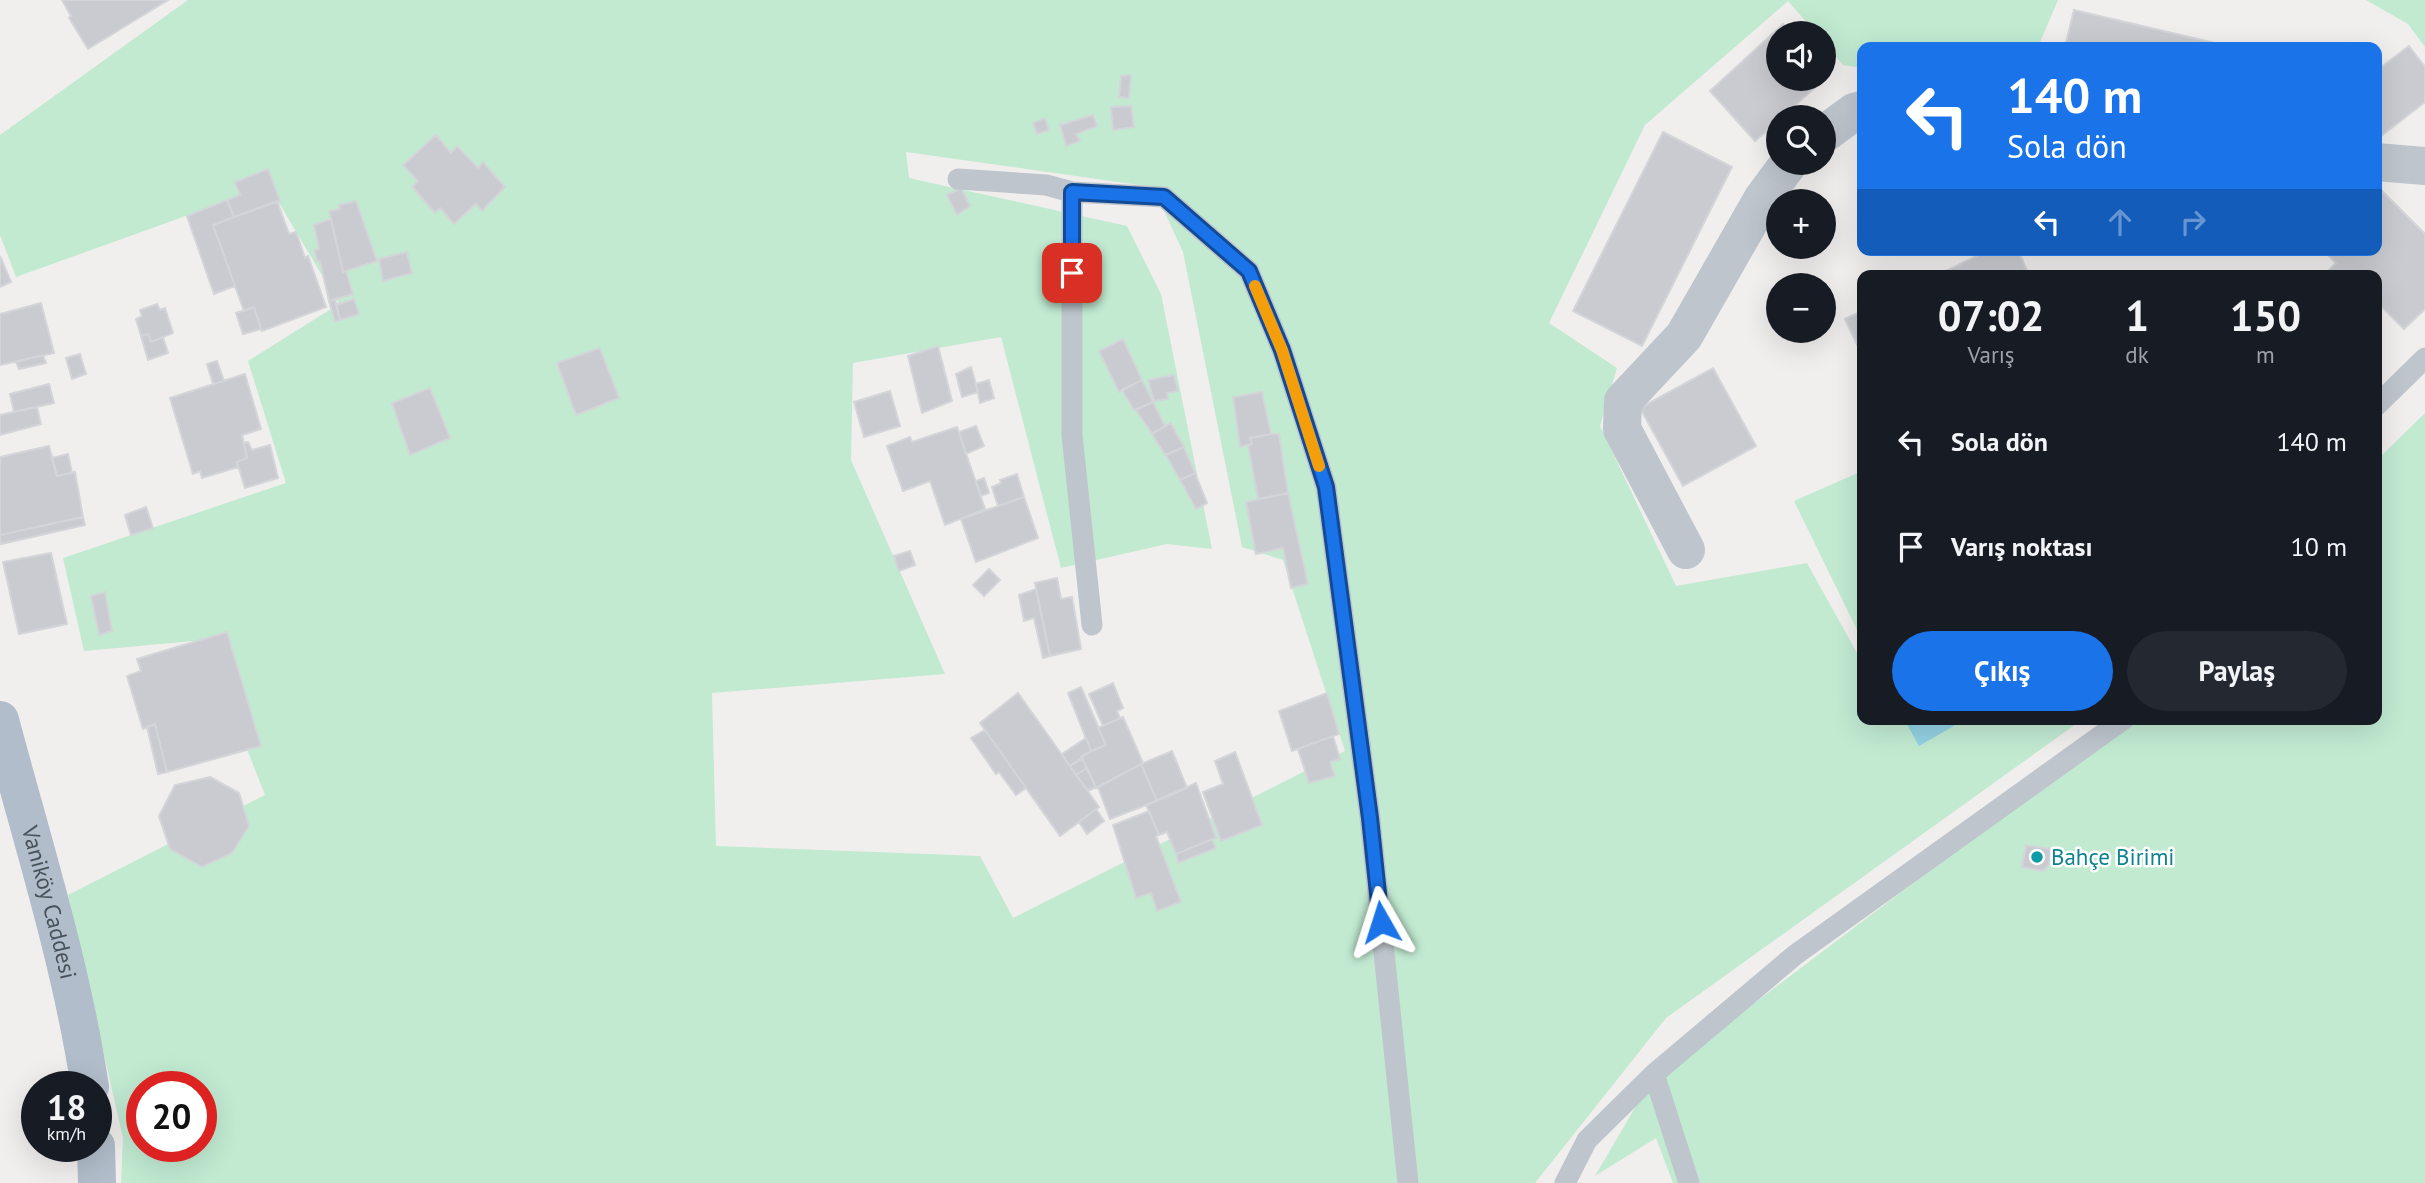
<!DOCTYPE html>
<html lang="tr">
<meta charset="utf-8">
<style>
body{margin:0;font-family:"PT Sans",sans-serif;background:#242831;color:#f1f3f6;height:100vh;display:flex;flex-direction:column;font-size:26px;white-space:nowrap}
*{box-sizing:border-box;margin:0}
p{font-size:23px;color:#9ea1a6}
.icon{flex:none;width:38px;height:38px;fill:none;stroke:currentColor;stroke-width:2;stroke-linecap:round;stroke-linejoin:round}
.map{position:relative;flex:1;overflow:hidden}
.drawer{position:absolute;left:1857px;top:270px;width:525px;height:455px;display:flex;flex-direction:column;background:#171b24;border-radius:14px;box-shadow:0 7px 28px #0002}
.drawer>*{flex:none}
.hud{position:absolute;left:1857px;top:42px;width:525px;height:214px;border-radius:14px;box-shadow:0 7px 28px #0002;background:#1a73e8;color:#fff;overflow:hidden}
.buttons{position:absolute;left:1766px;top:21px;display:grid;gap:14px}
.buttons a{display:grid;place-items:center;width:70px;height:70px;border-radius:50%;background:#171b24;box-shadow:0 7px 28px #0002;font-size:35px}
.speed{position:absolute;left:21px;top:1071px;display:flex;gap:14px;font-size:35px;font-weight:700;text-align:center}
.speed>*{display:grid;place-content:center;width:91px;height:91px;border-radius:50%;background:#171b24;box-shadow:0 7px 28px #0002;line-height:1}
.speed small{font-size:18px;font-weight:400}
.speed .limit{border:10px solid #d22;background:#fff;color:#111}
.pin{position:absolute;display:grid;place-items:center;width:60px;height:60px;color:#fff;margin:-30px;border-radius:14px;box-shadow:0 4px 10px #0006}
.me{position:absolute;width:77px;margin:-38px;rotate:354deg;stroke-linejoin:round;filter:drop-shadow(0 0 5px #0008)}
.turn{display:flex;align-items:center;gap:24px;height:147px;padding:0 35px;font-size:32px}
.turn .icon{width:91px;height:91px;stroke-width:2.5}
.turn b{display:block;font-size:49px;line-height:60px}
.lanes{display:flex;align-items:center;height:66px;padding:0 35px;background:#0003;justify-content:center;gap:35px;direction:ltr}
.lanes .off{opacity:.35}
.eta{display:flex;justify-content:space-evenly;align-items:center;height:119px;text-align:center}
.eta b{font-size:42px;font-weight:700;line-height:49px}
.primary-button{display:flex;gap:14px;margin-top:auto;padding:14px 35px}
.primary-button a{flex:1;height:80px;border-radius:42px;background:#1a73e8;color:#fff;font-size:28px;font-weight:700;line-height:80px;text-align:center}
.primary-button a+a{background:#242831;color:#f1f3f6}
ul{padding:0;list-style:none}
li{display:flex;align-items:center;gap:21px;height:105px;padding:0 35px}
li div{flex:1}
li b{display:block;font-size:26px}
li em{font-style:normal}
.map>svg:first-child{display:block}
.green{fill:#c1ead1;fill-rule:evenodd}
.water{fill:#93d1e2}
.building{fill:#c9cbd0;stroke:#d3d5d9;stroke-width:2}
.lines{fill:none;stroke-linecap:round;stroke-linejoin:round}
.lane{stroke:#bec5cc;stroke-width:21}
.street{stroke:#bec5cc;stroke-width:38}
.primary{stroke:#b1bdca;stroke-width:38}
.route-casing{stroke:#114b97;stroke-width:18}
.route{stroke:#1a73e8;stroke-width:12}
.slow{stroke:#f59e0b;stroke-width:12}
.culture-dot{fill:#0f9aa8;stroke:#fff;stroke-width:2.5}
.labels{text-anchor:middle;stroke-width:5;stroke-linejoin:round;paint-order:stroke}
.culture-label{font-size:23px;fill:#0d838f;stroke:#fff;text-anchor:start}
.street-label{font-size:23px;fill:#48515a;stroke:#fff}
</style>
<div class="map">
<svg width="2425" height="1183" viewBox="0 0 2425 1183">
<rect width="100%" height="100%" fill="#f1eeee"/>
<!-- green -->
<path class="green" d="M188 0H2058L2038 47H1862V68L1843 65 1824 42V33H1816L1788 1 1645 125 1549 323 1617 368 1600 426 1676 586 1807 563 1862 662V719H2083L1666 1018 1535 1183H121L123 1138 68 895 265 795 204 640 84 651 63 558 286 483 248 361 339 304 269 186 16 277 0 235V135ZM906 152 1153 187 1183 252 1242 547 1283 560 1345 751 1013 918 980 856 716 846 712 693 945 674 851 460 853 363 1001 337 1061 568 1167 544 1212 549 1161 294 1127 226 909 178ZM142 1087H201V1146H142Z
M2366 0H2425V47L2408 24Z
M2425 413V1183H1673L1656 1138 1595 1176 1650 1082 2130 719H2376L2377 460Z
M1862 471V640L1794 501Z"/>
<!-- water -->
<path class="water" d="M1904 719H1966L1919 746Z"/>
<!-- building -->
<path class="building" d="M62 0H168L88 49 69 18 71 16Z
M2074 10 2232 47H2065Z
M1783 24 1792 33H1778V79H1824V69L1829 75 1782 117H1778V121L1755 141 1710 91Z
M2409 46 2425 67V102L2376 140V71Z
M1131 75 1129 98 1119 97 1121 76Z
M1131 106 1134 127 1113 130 1111 107Z
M1093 115 1097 126 1076 134 1080 141 1066 146 1060 125Z
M1045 118 1049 130 1037 134 1033 123Z
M1663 132 1732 167 1642 346 1573 311Z
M436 135 451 153 457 146 478 168 483 162 505 187 482 211 476 204 454 224 440 208 435 213 412 187 418 181 403 165Z
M268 169 280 201 234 217 227 200 240 195 235 182Z
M961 188 970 206 957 215 947 195Z
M2380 189 2425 234V309L2404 329 2376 301V275H2324L2336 263 2323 250H2376V192Z
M227 200 234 217 213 225 235 286 214 294 187 216Z
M277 201 289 234 296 232 305 258 308 256 326 307 262 331 254 307 244 311 213 225Z
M356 201 377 261 343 272 329 211 340 209 339 205Z
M331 219 343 272 346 271 353 294 329 301 320 261H317L314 250 319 249 314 225Z
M1989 250H2018L2029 275H1938Z
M407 252 412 273 383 281 379 259Z
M0 256 11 282 0 287Z
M335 299 340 320 335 321 329 301Z
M354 299 359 314 340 320 336 305Z
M41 303 54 353 0 365V314Z
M157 304 160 310 165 308 173 333 151 342 148 334 141 336 136 319 142 316 140 310Z
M254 307 261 329 243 334 236 313Z
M1862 311V355L1845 319Z
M148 334 151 342 163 337 168 353 148 360 141 336Z
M1123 339 1142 380 1119 392 1099 351Z
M938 346 952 401 922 413 908 356Z
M600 348 619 398 576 415 557 363Z
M80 354 86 374 72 379 66 358Z
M43 355 46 363 19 369 16 362Z
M217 361 224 381 213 384 207 364Z
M971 367 978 392 962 397 956 374Z
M1713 368 1756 446 1683 486 1640 408Z
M245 374 261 429 242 435 247 458 237 462 238 467 202 478 200 471 193 474 170 398Z
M1174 375 1178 391 1167 393 1168 399 1154 401 1148 380Z
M989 380 994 398 980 403 976 384Z
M1142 380 1153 402 1134 410 1122 390Z
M49 384 54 403 14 412 10 394Z
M430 388 450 438 410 455 392 403Z
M890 391 900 426 864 437 854 402Z
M1262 392 1271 434 1250 438 1252 444 1240 447 1233 397Z
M1153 402 1165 426 1152 434 1136 410Z
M37 407 41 424 0 435V415Z
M1171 423 1184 447 1165 455 1152 434Z
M976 426 984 446 966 454 959 432Z
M957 427 985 509 945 525 930 481 903 491 887 446 910 437 912 442Z
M1271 434H1279L1288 493 1258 499 1248 445 1252 444 1250 438Z
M248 442 252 450 270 445 278 478 245 488 237 462 247 458 244 443Z
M49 446 57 476 75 472 83 517 0 535V457Z
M1184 447 1195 473 1180 480 1166 455Z
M68 454 72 473 57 476 52 458Z
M1195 473 1207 503 1196 509 1180 480Z
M1017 474 1024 497 998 506 992 487 1001 483 1000 480Z
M984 478 989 493 981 496 976 481Z
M1288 493 1308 584 1291 588 1283 548 1256 554 1246 502Z
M1024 497 1038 538 976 562 961 519Z
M146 507 153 528 131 535 125 515Z
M83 517 85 525 1 544 0 541V535Z
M910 551 915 565 899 571 894 556Z
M51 553 67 624 19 634 3 562Z
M989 569 1000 580 984 596 973 585Z
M1057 578 1061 599 1072 597 1081 649 1050 656 1035 583Z
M1036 589 1050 656 1043 658 1034 618 1024 621 1019 595Z
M105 592 112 631 99 635 91 596Z
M227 632 261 746 167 772 155 724 143 729 127 676 141 671 137 659Z
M1113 683 1123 708 1117 711 1120 718 1103 726 1089 694Z
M1081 687 1106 745 1091 751 1068 693Z
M1018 693 1099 807 1060 836 980 723Z
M1327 693 1339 734 1292 751 1279 711Z
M1123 717 1143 763 1096 788 1081 756 1106 745 1098 728Z
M155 724 167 772 158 774 147 727Z
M985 730 1026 788 1016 795 999 772 996 774 971 738Z
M1333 736 1340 759 1330 762 1335 776 1309 783 1298 749Z
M1086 738 1091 751 1070 766 1062 754Z
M1172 751 1187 788 1157 801 1141 764Z
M1235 752 1262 825 1221 841 1203 792 1223 784 1215 761Z
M1082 759 1087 768 1076 775 1070 766Z
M1141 764 1157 801 1110 819 1098 787Z
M1087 768 1096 787 1088 791 1076 775Z
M210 777 239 793 249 826 232 853 202 867 170 849 159 816 175 785Z
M1196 783 1216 838 1176 854 1167 832 1159 835 1146 805Z
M1096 809 1104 821 1087 834 1079 822Z
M1149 811 1159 835 1156 836 1181 902 1157 911 1151 893 1136 898 1113 825Z
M1212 839 1216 848 1178 863 1176 854Z
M2026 845 2051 849 2049 865 2043 871 2022 867Z"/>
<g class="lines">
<!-- lane -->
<path class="lane" d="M958 179 1046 185 1072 192
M2376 406 2425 358
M1092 625 1072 435V192L1164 197 1249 271 1282 350 1326 487 1370 818 1408 1183
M1654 1074 1689 1183
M1565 1183 1587 1140 1654 1074 1795 955 2124 719"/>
<!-- street -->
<path class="street" d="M1824 134 1854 112 1862 110
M2376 162 2425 166
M1686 550 1622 429 1623 401 1684 336 1763 198 1789 163"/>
<!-- primary -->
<g class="primary">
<path id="s1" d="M0 720C32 841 71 962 90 1087"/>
<path d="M96 1146 97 1183"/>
</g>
</g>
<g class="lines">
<defs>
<path id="route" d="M1072 273V192L1164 197 1249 271 1282 350 1326 487 1370 818 1381 922"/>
</defs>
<!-- route casing -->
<use href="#route" class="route-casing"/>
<!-- route -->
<use href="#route" class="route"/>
<!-- slow -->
<path class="slow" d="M1255 286 1282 350 1319 466"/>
</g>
<!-- markers -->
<circle class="culture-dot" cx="2037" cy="857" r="7"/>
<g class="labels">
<!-- culture labels -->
<g class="culture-label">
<text x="2051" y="865">Bahçe Birimi</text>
</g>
<!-- street labels -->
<g class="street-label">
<text dy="8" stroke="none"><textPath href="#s1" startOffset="189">Vaniköy Caddesi</textPath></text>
</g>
</g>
</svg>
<div class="buttons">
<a><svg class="icon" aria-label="sound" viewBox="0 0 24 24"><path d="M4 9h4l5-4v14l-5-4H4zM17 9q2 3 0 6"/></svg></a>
<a><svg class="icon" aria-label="search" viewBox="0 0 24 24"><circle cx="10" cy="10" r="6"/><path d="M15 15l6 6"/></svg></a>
<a>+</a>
<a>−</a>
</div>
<div class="speed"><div>18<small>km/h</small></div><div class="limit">20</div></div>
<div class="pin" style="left:1072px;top:273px;background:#d93025"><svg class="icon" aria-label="arrive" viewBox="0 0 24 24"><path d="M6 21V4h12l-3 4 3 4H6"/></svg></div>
<svg class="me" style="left:1381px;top:922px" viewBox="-20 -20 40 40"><path d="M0-17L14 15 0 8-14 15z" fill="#1a73e8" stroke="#fff" stroke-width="4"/></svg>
<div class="hud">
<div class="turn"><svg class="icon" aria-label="left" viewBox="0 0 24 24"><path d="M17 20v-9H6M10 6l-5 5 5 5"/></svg><div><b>140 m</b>Sola dön</div></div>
<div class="lanes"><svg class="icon" aria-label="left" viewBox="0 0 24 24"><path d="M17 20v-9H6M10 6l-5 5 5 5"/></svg><svg class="icon off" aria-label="ahead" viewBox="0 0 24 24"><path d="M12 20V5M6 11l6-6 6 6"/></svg><svg class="icon off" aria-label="right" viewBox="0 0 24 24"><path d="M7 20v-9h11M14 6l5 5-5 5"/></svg></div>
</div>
<section class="drawer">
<div class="eta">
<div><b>07:02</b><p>Varış</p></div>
<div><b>1</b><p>dk</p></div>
<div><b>150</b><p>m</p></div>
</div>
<ul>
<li><svg class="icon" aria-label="left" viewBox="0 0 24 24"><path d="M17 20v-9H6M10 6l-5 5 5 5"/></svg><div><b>Sola dön</b></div><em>140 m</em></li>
<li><svg class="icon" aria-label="arrive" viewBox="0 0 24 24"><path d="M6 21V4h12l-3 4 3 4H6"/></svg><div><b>Varış noktası</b></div><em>10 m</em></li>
</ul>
<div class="primary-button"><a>Çıkış</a><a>Paylaş</a></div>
</section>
</div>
